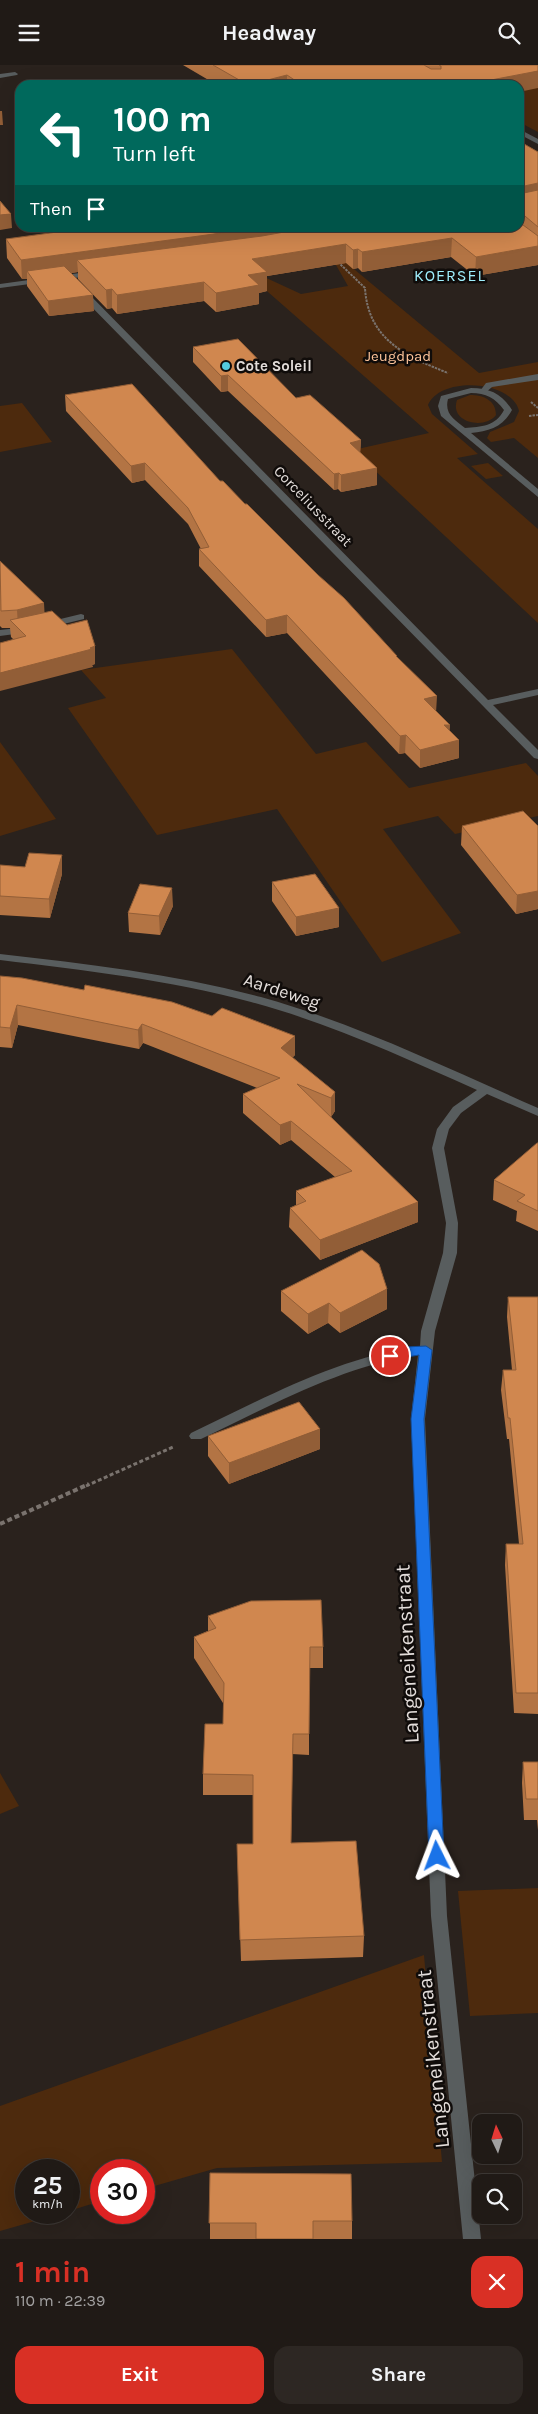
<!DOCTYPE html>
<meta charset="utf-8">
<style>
body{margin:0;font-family:Karla,sans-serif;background:#2d2723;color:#f1f3f6;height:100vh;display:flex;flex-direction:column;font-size:19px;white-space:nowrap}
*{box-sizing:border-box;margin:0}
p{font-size:16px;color:#a2a1a1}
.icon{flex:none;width:28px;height:28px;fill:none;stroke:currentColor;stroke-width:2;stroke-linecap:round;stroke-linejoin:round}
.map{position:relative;height:2174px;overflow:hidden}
.sheet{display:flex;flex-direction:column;background:#201a16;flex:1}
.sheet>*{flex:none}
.guide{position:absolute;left:15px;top:15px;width:509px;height:152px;border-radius:15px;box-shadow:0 5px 20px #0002,0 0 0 1px #3d3835;background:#00695c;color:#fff;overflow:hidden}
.needle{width:32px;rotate:356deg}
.tools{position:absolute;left:472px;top:2049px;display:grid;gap:10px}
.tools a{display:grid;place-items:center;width:50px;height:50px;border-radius:10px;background:#201a16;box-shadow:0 5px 20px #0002,0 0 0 1px #3d3835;font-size:25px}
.speed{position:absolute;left:15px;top:2094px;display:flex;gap:10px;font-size:25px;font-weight:700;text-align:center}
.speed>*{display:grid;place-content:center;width:65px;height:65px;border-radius:50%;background:#201a16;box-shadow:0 5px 20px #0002,0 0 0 1px #3d3835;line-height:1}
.speed small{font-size:12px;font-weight:400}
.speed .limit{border:8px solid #d22;background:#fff;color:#111}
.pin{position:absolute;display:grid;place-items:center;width:42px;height:42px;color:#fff;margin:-21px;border:2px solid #fff;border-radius:50%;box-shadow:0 1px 5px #0007}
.me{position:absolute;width:55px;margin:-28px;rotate:357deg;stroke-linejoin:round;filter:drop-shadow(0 0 4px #0008)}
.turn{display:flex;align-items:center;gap:18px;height:105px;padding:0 15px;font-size:22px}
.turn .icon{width:65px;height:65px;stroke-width:2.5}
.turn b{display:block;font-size:35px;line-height:42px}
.then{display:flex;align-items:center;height:48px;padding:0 15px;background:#0003;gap:10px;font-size:19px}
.round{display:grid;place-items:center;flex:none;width:52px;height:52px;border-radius:15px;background:#2d2723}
.summary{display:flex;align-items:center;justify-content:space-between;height:85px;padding:0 15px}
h1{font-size:30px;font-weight:700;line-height:38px;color:#d93025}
.action{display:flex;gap:10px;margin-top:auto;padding:10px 15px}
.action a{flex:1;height:58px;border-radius:15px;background:#d93025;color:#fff;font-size:20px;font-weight:700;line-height:58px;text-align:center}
.action a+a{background:#2d2723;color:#f1f3f6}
header{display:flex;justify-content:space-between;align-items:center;height:65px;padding:0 15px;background:#201a16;font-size:22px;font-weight:700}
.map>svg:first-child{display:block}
.green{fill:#4d2a0d}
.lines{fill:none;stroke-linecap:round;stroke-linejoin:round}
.path-far2{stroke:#7a736e;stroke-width:2;stroke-dasharray:2.5 1;stroke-linecap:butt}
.path-far1{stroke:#7a736e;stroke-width:3;stroke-dasharray:4 2.5;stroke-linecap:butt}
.path{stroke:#7a736e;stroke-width:4;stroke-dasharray:5 3;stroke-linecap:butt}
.service{fill:#585d5e;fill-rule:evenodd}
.minor{fill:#585d5e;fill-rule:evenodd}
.tertiary{fill:#585d5e;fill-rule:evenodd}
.wall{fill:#b37444}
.shaded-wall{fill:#925e37}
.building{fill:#d0874f;stroke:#925e37}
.route{fill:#1a73e8;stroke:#114b97}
.poi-dot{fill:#54cadd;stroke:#100c0a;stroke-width:2}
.labels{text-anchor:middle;stroke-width:5;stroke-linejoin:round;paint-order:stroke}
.far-park-label{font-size:15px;fill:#fec49a;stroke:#100c0a}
.far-poi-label{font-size:15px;font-weight:bold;fill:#e3ddda;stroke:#100c0a;text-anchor:start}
.far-street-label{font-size:15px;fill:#e3ddda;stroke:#100c0a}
.far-quarter-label{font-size:16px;letter-spacing:1px;fill:#9feffd;stroke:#100c0a}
.street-label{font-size:18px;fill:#e3ddda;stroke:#100c0a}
.near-street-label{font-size:21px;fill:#e3ddda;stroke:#100c0a}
</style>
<header><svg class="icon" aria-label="menu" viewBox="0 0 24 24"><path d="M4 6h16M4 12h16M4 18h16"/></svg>Headway<svg class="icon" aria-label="search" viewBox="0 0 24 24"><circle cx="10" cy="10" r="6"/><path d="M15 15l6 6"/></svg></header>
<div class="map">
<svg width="538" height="2174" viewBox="0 0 538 2174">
<rect width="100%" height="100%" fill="#2a221d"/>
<!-- green -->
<path class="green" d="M538 0V67L519 57V20Z
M331 185 479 308 538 297V393L514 373 491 377 487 373 490 367 514 357 519 346C513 316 441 310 428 340L432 349 478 389 457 393 538 464V558L353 385 429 368 236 199 301 229 348 221 336 200 322 187Z
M470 330C483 330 496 335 496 350 485 365 449 358 457 335Z
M22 338 52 377 0 387V341Z
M488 398 503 411 486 414 471 401Z
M232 584 316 689 366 677 409 723 526 698 538 711V751L455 769 438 751 383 764 461 868 382 897 277 744 157 770 68 643 106 633 81 605Z
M0 677 56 754 0 771Z
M0 1708 19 1741 0 1749Z
M538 1823V1948L470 1951 458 1826Z
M424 1890 442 2097 217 2103 144 2124V2105H101V2136L69 2146V2105H26V2148H63L0 2166V2041Z"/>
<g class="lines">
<!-- path-far2 -->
<path class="path-far2" d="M338 197 365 223C368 274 405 291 448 308
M531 337 538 343
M529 351 538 350"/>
<!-- path-far1 -->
<path class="path-far1" d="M86 1421 173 1382"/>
<!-- path -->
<path class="path" d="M0 1459 89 1419"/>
<!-- service -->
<path class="service" d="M538 309V315L492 322 484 329 480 326 486 318Z"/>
<!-- minor -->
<path class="minor" d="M15 7 18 9 17 10 0 13V9Z
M519 64 538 74V79L519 69Z
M79 225H85L488 635 538 624V630L493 640 538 685V694L534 693 79 229Z
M471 323C490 323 502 329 512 345 503 362 489 366 471 368L538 424V432L441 351 438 341 441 331ZM471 328C486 328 495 333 504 345 496 361 481 362 465 363 455 355 444 349 448 334Z
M81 549 84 550V554L47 563 42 560 44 558Z
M27 562 30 563V567L0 571V565Z
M0 889C88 899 175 909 261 932 357 959 447 1003 538 1043V1051L487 1029 461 1048 449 1064 444 1083 458 1158 457 1188 435 1266 425 1354 447 1851 481 2174H463L431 1851 411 1354 418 1290C341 1301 271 1341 201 1374H191L189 1371 191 1368C265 1333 338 1292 420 1281L421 1266 443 1188 446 1158 432 1083 437 1064 453 1042 477 1025C403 992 329 958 251 937 169 915 84 905 0 895Z"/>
<!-- tertiary -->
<path class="tertiary" d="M94 206H97V210L0 223V219Z"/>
</g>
<!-- wall -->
<path class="wall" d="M183 0H538L519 20H217Z
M519 76 538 87V200L475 211 451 192 362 207 358 203 353 204 346 198 267 211V226L259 228V239L216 247 204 236 117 249 112 243 107 244 78 214V207L71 208 94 246 49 251 27 221V214H22L7 193 6 174 519 162Z
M193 282 296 333 361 375 360 388 377 403V420L341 427 338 424 334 425 228 326 221 327 193 297Z
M65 330 220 416 245 439 397 593 436 646 450 660 449 665 459 675V693L420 703 405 688 399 689 287 568 266 572 199 501V484H201L188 459 145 415 132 418 66 346Z
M0 496 45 548 67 560 95 581V599L92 600 93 602 13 574 11 572 10 563H2L0 561Z
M462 761H538V844L516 849 461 780Z
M0 800 62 809 50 853 0 850Z
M272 817 339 843V862L296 871 272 836Z
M173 841 160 870 129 867 128 848Z
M0 911 295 990 292 993 335 1027V1046L331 1052 418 1137V1157L320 1195 289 1162 290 1143 296 1140V1126L335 1112 291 1075 280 1080 243 1048V1029L257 1023 143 978 139 984 18 960 12 983 0 982Z
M538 1078V1166L516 1156 517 1146 493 1135 494 1115Z
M281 1226 387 1244 340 1268 328 1258 308 1269 281 1246Z
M508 1232H538V1649L514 1648 505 1500 506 1479H519L509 1374H507L501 1325 503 1305H512L507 1252Z
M208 1371 320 1384 229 1419 208 1391Z
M208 1551 323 1582V1603H309V1690L292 1689 291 1778 364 1871 363 1892 241 1896 237 1779H253V1730H203V1709L223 1659V1638L194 1593V1572L208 1566Z
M523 1697H538V1765L537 1755H524L522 1718Z
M210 2108 352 2156V2174H210Z"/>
<!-- shaded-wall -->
<path class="shaded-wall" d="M538 6V23L519 27V20H465Z
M287 10V20H248Z
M0 46H2L3 60H0Z
M538 118V136L519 129 520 122Z
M11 149 12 163 0 165V150Z
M266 162H379L77 195 78 207 32 213 27 206V214H22L21 195Z
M452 173 451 192 362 207V187Z
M346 179V198L267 211V226L259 228V239L216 247V228L248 210 252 194Z
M538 181V200L475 211 476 192Z
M358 184V203L353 204V185Z
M204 217V236L117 249V230Z
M112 224V243L107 244 106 225Z
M93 230 94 246 49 251 48 236Z
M228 310V326L221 327V311Z
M361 375 360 391 350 378Z
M145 398V415L132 418 131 401Z
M377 403V420L341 427V410Z
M339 408 338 424 334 425V409Z
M44 538 45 556 18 562 17 545Z
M287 550V568L266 572V555Z
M95 581V599L92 600 93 602 0 626V608Z
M437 631 436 648 424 634Z
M444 660H450L449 677Z
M406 670 405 688 399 689 400 671Z
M459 675V693L420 703V685Z
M62 790V809L50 853 49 834Z
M172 823 173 841 160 870 159 851Z
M538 826V844L516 849 517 830Z
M339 843V862L296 871V852Z
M17 940 18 960 12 983 10 963Z
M142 959 143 978 139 984 138 965Z
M295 971V990L281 1003V983Z
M335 1027V1046L331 1052V1033Z
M291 1056V1075L280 1080V1060Z
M418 1137V1157L320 1195V1175Z
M387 1224V1244L340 1268V1248Z
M329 1238 328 1258 308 1269V1249Z
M320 1364V1384L229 1419V1398Z"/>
<!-- building -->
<path class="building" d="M213 0H424L431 4H441V1L439 0H538V6L465 20H302L287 10 248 20Z
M519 76 538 87V118L520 122 519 129 538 125V162L519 146Z
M0 136 11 149 0 150Z
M519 157 538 171V181L476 192 452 173 362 187 358 184 353 185 346 179 252 194 267 207 248 210 259 220 216 228 204 217 117 230 112 224 106 225 77 195 262 171 312 162H519Z
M94 162H266L21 195 6 174Z
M64 201 93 230 48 236 27 206Z
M238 274 296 333 310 330 361 375 350 378 377 403 341 410 339 408 334 409 228 310 221 311 193 282Z
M132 319 220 416H223L245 439H247L318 510 344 533 397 591H396L437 631 424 634 450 660H444L459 675 420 685 406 670 400 671 287 550 266 555 199 484 209 482 188 443 145 398 131 401 65 330Z
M0 496 44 538 17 545 1 546Z
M52 546 67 560 87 555 95 581 90 583 92 584 0 608V578L26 571 10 555Z
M523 746 538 761V826L517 830 462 761Z
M29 788 62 790 49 834 0 831V800L25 802Z
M315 809 339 843 296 852 272 817Z
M140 819 172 823 159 851 128 848Z
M0 911 22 913 84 925 85 920 172 937 212 951 222 943 295 971 281 983 335 1027 331 1033 297 1019 418 1137 320 1175 290 1143 306 1136 296 1126 352 1106 291 1056 280 1060 243 1029 280 1013 142 959 138 965 17 940 10 963 0 962Z
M537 1078H538V1146L517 1136 525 1130 494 1115Z
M362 1185 379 1199 387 1224 340 1248 329 1238 308 1249 281 1226Z
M508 1232H538V1628H516L506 1479H523L510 1353H508L503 1305H516Z
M299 1337 320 1364 229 1398 208 1371Z
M321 1535 323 1582H310L309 1669H293L291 1778 356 1776 364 1871 240 1875 237 1779H253V1710L203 1709 205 1659H223L224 1618 194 1572 216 1563 208 1551 251 1536Z
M523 1697H538V1734H526Z
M210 2108 351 2109 352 2156H313V2174H256V2158H209Z"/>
<!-- route -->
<path class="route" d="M426 1281 432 1285 424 1354 444 1791 442 1795 437 1797 432 1795 429 1791 411 1354 419 1290 390 1295 383 1291 385 1288 405 1282Z"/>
<!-- markers -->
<circle class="poi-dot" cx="226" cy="301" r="5"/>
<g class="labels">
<!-- far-park labels -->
<g class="far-park-label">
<text x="398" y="296">Jeugdpad</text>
</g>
<!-- far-poi labels -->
<g class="far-poi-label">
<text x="236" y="306">Cote Soleil</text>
</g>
<!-- far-street labels -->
<g class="far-street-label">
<text transform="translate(313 441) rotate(46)" y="5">Corceliusstraat</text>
</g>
<!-- far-quarter labels -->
<g class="far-quarter-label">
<text x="450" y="216">KOERSEL</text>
</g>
<!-- street labels -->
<g class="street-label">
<text transform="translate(282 926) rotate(18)" y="6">Aardeweg</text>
</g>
<!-- near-street labels -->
<g class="near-street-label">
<text transform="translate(407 1589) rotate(-93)" y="7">Langeneikenstraat</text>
<text transform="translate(433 1994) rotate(-96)" y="7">Langeneikenstraat</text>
</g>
</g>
</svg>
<div class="tools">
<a><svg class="needle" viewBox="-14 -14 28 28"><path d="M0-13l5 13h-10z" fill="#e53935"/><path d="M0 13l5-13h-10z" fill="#a2a1a1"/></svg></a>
<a><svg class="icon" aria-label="search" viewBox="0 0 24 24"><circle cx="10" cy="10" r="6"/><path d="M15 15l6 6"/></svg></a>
</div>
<div class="speed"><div>25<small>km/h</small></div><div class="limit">30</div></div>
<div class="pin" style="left:390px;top:1291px;background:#d93025"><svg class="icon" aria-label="arrive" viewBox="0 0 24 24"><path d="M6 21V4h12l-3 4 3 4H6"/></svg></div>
<svg class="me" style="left:437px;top:1791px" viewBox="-20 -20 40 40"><path d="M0-17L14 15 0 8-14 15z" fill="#1a73e8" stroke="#fff" stroke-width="4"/></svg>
<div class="guide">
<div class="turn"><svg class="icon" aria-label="left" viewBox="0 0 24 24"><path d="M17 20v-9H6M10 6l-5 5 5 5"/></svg><div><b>100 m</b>Turn left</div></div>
<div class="then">Then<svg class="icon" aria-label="arrive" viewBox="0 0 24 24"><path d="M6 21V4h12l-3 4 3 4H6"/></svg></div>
</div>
</div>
<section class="sheet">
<div class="summary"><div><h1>1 min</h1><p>110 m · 22:39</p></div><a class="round" style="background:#d93025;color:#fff"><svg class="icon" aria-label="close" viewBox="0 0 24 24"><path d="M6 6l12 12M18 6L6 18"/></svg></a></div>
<div class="action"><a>Exit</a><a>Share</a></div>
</section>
